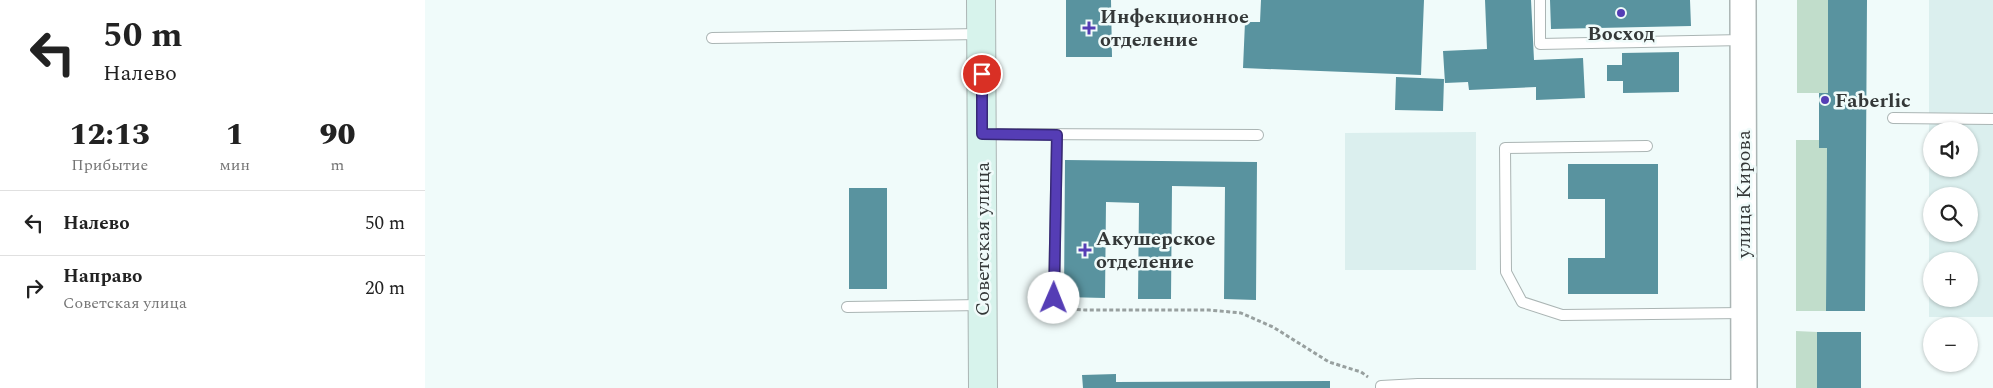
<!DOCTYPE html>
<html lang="ru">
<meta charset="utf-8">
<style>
body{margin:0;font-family:Spectral,serif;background:#f6f6f6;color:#222;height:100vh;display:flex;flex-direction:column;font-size:19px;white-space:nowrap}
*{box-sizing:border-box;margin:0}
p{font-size:16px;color:#767676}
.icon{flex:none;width:28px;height:28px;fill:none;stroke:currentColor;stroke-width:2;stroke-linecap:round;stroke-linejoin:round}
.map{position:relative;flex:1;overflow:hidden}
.panel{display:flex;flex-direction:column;background:#fff;width:425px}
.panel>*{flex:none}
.hud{background:#fff;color:#222;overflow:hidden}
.controls{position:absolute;left:1498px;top:122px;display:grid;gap:10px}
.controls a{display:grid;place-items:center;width:55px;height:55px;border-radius:50%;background:#fff;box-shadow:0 1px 4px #0004;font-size:25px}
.pin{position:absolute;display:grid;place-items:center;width:42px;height:42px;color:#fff;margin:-21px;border:2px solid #fff;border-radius:50%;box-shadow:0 1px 5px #0007}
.me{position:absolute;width:55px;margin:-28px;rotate:1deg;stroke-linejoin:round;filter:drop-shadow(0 0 4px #0008)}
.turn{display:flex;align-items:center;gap:18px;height:105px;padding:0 20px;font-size:22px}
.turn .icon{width:65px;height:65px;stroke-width:2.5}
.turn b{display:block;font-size:35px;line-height:42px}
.eta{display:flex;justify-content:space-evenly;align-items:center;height:85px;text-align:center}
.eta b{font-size:30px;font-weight:800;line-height:35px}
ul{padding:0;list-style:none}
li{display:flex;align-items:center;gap:15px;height:65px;padding:0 20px;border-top:1px solid #e0e0e0}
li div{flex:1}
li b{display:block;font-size:19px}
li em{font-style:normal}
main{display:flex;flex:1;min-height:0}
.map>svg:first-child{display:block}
.built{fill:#dbefee;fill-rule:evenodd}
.green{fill:#c1ddcb}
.building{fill:#59939f}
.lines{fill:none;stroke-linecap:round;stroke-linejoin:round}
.service-casing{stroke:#abb5b4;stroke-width:12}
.tertiary-casing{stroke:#abb5b4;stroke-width:28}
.secondary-casing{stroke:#abb5b4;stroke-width:30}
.path{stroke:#98a09f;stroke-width:3;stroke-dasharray:4 2.5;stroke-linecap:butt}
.service{stroke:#fff;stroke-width:10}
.tertiary{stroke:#fff;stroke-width:25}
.secondary{stroke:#d7f3ec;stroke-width:28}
.route-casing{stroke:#372876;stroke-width:12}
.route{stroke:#553db5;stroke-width:9}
.poi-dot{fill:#553db5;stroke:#f0fbfa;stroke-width:2}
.labels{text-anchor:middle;stroke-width:5;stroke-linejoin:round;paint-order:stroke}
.poi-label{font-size:20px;font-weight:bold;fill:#343838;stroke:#f0fbfa;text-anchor:start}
.street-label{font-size:20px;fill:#343838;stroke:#f0fbfa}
</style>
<main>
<section class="panel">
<div class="hud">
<div class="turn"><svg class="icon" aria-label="left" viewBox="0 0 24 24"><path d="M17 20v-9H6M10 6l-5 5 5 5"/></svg><div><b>50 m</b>Налево</div></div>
</div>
<div class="eta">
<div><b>12:13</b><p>Прибытие</p></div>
<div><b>1</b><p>мин</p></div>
<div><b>90</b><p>m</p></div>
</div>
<ul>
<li><svg class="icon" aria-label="left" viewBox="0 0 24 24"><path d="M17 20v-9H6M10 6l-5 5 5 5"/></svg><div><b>Налево</b></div><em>50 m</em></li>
<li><svg class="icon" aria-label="right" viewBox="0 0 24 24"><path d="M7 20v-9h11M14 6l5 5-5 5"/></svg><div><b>Направо</b><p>Советская улица</p></div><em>20 m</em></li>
</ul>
</section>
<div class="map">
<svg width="1568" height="388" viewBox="0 0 1568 388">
<rect width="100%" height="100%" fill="#f0fbfa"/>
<!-- built -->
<path class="built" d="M1504 0H1568V317H1504ZM1506 131H1544V169H1506ZM1506 196H1544V234H1506ZM1506 261H1544V299H1506Z
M1051 132V270H920V133Z"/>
<!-- green -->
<path class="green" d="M1372 0H1403V93H1372Z
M1371 140H1394V148H1402L1401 311H1371Z
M1371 331 1392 332V388H1371Z"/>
<!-- building -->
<path class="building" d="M641 0H686L687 57H641Z
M836 0H999L996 75 818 68 820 22H835Z
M1060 0H1106L1109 60 1158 58 1160 98 1111 100V87L1044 90 1043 82 1020 83 1018 51 1062 49Z
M1125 0H1265L1266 26 1126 29Z
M1403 0H1442L1440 311H1401L1402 148H1394V93H1403Z
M1254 52V92L1198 93V81H1182V65H1197V53Z
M971 77 1019 79 1018 111 970 110Z
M640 160 832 162 831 300 799 299 800 187 747 186 746 299H713L714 203 681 202 680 298 639 297Z
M1143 164H1233V294H1143V258H1180V199H1143Z
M424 188H462V289H424Z
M1392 332H1436V388H1392Z
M691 374V382L905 381V388H658L657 375Z"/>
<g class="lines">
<defs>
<path id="service" d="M1115 0V44L1318 40
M287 38 556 34
M1468 118 1568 119
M558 134 833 135
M1222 146 1080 148 1081 272 1097 302 1137 315 1318 313
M629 297 632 135
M422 307 556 305
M956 388V386L993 384 1319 385"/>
<path id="tertiary" d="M1318 0 1319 388"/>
<path id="secondary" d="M556 0 558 388"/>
</defs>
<!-- service casing -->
<use href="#service" class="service-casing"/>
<!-- tertiary casing -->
<use href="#tertiary" class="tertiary-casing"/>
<!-- secondary casing -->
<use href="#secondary" class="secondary-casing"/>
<!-- path -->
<path class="path" d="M640 305 646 309 660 310H784L816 313 848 327 904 362 936 372 943 377"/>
<!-- service -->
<use href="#service" class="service"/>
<!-- tertiary -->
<use href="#tertiary" class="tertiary"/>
<!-- secondary -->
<use href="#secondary" class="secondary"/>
</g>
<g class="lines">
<defs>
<path id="route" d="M557 74V134L632 135 629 298"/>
</defs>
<!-- route casing -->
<use href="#route" class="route-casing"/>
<!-- route -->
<use href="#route" class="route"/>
</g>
<!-- markers -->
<g class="poi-dot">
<circle cx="1196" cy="13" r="5"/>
<path d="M661.5 20.5h5v5h5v5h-5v5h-5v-5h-5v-5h5z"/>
<circle cx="1400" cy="100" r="5"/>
<path d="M657.5 242.5h5v5h5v5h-5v5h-5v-5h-5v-5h5z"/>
</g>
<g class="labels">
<!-- poi labels -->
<g class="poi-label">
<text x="675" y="23">Инфекционное<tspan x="675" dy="23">отделение</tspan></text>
<text x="1196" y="40" text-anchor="middle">Восход</text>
<text x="1410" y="107">Faberlic</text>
<text x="671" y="245">Акушерское<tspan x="671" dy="23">отделение</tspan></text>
</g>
<!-- street labels -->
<g class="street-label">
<text transform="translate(1318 194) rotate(-90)" y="7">улица Кирова</text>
<text transform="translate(557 239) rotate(-90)" y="7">Советская улица</text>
</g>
</g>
</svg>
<div class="controls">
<a><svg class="icon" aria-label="sound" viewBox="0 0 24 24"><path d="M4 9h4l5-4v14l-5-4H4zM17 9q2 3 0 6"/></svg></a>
<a><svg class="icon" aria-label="search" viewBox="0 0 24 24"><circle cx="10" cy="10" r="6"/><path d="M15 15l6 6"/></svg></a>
<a>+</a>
<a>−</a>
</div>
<div class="pin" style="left:557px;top:74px;background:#d93025"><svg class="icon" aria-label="arrive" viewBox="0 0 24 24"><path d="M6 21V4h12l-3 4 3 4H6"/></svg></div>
<svg class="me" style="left:629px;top:298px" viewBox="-20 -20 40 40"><circle r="19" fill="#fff"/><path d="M0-13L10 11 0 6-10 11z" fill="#553db5"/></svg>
</div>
</main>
